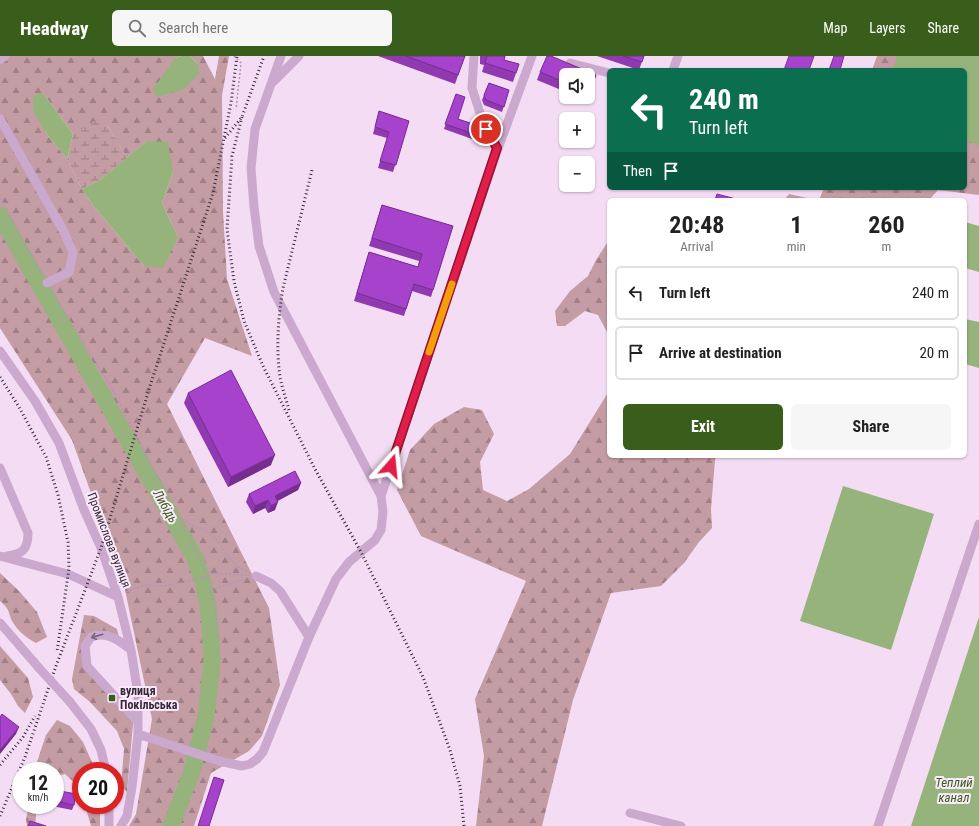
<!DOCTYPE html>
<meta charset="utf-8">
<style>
body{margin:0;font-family:"Roboto Condensed",sans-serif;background:#f6f6f6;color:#222;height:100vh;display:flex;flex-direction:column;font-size:15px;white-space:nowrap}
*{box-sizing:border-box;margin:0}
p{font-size:13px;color:#767676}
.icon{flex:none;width:22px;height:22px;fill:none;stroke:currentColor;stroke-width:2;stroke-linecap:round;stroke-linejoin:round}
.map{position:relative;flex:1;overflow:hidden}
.panel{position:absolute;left:607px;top:142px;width:360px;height:260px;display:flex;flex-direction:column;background:#fff;border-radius:6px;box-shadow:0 1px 3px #0004}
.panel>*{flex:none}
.guide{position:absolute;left:607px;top:12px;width:360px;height:122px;border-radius:6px;box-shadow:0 1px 3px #0004;background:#0b6e4f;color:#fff;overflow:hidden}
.fabs{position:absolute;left:559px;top:12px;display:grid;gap:8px}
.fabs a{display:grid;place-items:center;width:36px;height:36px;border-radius:6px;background:#fff;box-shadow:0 1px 3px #0004;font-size:20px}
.speed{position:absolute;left:12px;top:706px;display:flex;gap:8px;font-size:20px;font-weight:700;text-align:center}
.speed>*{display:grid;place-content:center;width:52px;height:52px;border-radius:50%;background:#fff;box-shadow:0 1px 3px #0004;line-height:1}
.speed small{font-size:10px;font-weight:400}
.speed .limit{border:6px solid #d22;background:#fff;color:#111}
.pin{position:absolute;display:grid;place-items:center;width:34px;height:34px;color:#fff;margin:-17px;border:2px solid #fff;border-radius:50%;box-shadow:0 1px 4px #0007}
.me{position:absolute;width:44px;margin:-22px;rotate:18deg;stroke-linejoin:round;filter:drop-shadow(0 0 3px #0008)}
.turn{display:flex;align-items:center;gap:14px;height:84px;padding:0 16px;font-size:18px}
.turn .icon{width:52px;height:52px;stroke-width:2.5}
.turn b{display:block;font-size:28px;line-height:34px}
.then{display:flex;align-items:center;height:38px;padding:0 16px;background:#0003;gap:8px;font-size:15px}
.eta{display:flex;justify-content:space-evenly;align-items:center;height:68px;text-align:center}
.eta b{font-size:24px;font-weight:700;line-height:28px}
.button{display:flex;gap:8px;margin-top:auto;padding:8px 16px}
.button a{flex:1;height:46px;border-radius:6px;background:#395e1b;color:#fff;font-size:16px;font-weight:700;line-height:46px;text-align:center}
.button a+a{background:#f6f6f6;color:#222}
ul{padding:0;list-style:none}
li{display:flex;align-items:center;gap:12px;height:54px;margin:0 8px 6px;padding:0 8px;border:2px solid #e0e0e0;border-radius:6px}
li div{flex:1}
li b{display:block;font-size:15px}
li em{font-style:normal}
header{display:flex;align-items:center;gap:24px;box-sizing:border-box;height:56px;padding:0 20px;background:#395e1b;color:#fff}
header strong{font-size:19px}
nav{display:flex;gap:22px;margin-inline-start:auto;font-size:14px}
.search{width:280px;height:36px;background:#f6f6f6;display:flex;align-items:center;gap:10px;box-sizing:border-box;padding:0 14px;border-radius:6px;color:#767676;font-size:15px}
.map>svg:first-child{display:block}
.forest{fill:url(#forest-firs);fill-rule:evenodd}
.wetland{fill:url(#wetland-marsh)}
.water{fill:#95b37a}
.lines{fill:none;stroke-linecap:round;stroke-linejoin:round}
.river{stroke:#95b37a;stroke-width:17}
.path{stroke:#b692b9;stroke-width:1.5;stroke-dasharray:2 2;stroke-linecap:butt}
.minor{stroke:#cba8cd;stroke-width:9}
.rail{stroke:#362939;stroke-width:3;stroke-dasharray:1 3;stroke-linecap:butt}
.path-bridge{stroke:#b692b9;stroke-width:1.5;stroke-dasharray:2 2;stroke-linecap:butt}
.minor-bridge{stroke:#cba8cd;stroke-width:9}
.wall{fill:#9039b0}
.shaded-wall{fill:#752e90}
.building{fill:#a742cd;stroke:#752e90}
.oneway{stroke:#79627c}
.route-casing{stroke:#92132f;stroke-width:10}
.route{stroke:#e11d48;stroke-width:7}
.slow{stroke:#f59e0b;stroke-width:7}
.poi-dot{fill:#395e1b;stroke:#fbeafb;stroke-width:1.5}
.labels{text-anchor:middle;stroke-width:4;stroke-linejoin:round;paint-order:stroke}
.street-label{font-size:12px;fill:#362939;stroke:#fbeafb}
.poi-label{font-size:12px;font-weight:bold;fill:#362939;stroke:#fbeafb;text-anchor:start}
.water-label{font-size:13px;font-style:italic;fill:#395e1b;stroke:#fbeafb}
</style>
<header>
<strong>Headway</strong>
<div class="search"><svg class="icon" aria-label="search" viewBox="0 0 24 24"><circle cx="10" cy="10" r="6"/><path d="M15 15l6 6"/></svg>Search here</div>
<nav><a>Map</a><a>Layers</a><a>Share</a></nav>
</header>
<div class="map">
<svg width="979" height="770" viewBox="0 0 979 770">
<defs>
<pattern id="forest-firs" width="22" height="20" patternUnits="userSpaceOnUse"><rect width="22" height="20" fill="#c49ca3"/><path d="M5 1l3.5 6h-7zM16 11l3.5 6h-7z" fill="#a07f86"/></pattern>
<pattern id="wetland-marsh" width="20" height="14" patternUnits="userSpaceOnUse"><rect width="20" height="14" fill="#c49ca3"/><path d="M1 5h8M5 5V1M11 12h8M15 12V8" fill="none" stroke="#a07f86"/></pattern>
</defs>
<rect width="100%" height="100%" fill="#f4ddf4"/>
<!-- forest -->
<path class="forest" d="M0 0H182L175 2 198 8 190 0H203L215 23 219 0H229L222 39 223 156 227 223 252 300 205 282 167 348 269 552 280 629 262 680 249 695 211 717 194 770H129L136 758 152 663 124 529 72 384 0 272ZM43 37 73 78 107 69 127 102 147 85 173 116 162 147 178 181 144 210 91 147 82 133 67 103 45 76Z
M877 0H979V139L938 134 929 144H819L824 132H965V14H872Z
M789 138 816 144H784Z
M609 184V280L598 259 585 255 565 270H557L555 255 570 235 588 220 596 204Z
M609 335V400H717L715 404 711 453 712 472 699 486 684 507 661 530 611 537 573 644 542 770H476L484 700 475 643 526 525 421 480 397 434 410 394 434 368 464 351 482 354 494 378 480 406 483 434 507 445 529 433 570 398Z
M0 517 19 535 37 556 47 581 36 587C28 583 19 576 14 568 7 557 12 555 0 545Z
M84 559 94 560 117 573 120 585 105 578 85 590 87 610 132 659 133 668 127 736 121 729 124 693 117 675 90 646 74 633 72 623Z
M0 590 28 622 33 641 25 657 18 650 11 638 0 624Z
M57 664 70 670 83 686 96 715H81V738L78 730 65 718 55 721V715H34L46 679Z
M29 749H37L35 770H27L26 763Z
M85 749H100V770H91Z"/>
<!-- wetland -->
<path class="wetland" d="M96 64 107 69 127 102 100 124 82 133 67 103 73 78Z"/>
<!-- water -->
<path class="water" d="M182 0H190L198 8 199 18 182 34 156 41 153 33 175 2Z
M897 0H979V90L965 84V14H893Z
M43 37 73 78 67 103 45 76 33 54V40Z
M147 85 168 86 173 116 162 147 178 181 163 212 144 210 91 147 82 133 100 124Z
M965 166 979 170V216L965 212Z
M965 263 979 266V312L965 308Z
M843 430 934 458 891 594 800 565Z
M979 561V770H911Z"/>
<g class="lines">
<!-- river -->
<path class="river" d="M0 159 195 502 204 529 209 556 212 604 206 661 191 718 171 770"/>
<!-- path -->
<path class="path" d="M234 0 241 7 236 53
M0 142 43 220
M52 235 110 329 204 511 211 534 218 572
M179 460 190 469 203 473 215 481 227 499 237 510 249 516
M217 517 248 519
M211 534 248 522
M126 536 145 529 165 530 188 525"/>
<!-- minor -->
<path class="minor" d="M474 0 472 32 485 73 497 92
M0 4 5 0
M570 7 609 17
M673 14 678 0
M273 26 299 0
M0 63 63 174 73 196 69 216 47 227
M0 295 35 345 59 387 84 454 101 492 118 541 131 594 138 638V678L132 731 127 760 121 770
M0 412 28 477C28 494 22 498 7 500
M381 440 496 98 532 0
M0 500 68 518 118 541
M256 520 271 527 280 535 309 581
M0 567 39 612
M131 594C119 584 107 575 91 581L85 590 87 610 138 666
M70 646 91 673 101 694 106 715
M138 678 219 705 242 710 250 708 257 703 263 696 309 581 336 523 349 506 375 484 381 474 383 456 381 440 274 236 259 190 254 151 251 112 255 73 281 0
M109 749V770
M630 757 681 770
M878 770 979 468"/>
<!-- rail -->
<path class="rail" d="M242 61 232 100 227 173 234 225 244 265 263 310 315 413 361 496 423 621 450 694 460 730 464 770
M225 82 242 61 264 0
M0 321 19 351 46 401 58 439 68 486 69 512 57 596
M289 354C286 343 282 332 280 321 276 292 278 262 283 232L312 114
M0 709 23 681 35 660
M0 760 25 701 56 610 101 492 150 330 213 137 231 47 237 0"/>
<!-- path-bridge -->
<path class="path-bridge" d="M188 525 217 517"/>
<!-- minor-bridge -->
<path class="minor-bridge" d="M39 612 70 646"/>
</g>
<!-- wall -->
<path class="wall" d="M378 0H465L455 28Z
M480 0H505L504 4 519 8 513 26 482 16 484 9 480 8Z
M597 0H644L639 14Z
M540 16 596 19 588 40V19H566V36L537 24Z
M489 27 509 34 502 56 484 49 482 44Z
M456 38 458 63 476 69 472 83 444 73Z
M577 41H587L586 45Z
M379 55 409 65 393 116 378 112 387 82 373 78Z
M382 149 453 170 431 241 412 235 404 260 354 245 369 196 418 211 419 205 369 190Z
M188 337 271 409 228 431 184 347Z
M301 427 298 434 277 445 275 454 268 457 265 452 253 458 246 446 249 438Z
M55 734 74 749 72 754 47 749H55Z"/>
<!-- shaded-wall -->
<path class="shaded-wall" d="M275 399 271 409 228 431 231 421Z
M301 427 298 434 272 448 275 440Z
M268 444 265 452 253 458 255 450Z
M278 446 275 454 268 457 271 450Z
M19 671 16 678 0 698V694Z"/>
<!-- building -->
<path class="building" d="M406 0H465L458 19Z
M487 0H505L504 4 519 8 516 17 485 7Z
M547 0H551L596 19 589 37H588V19H566V27L540 16Z
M623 0H644L642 6Z
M789 0H814L809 14H784Z
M834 0H844L840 14H829Z
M489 27 509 34 504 51 486 44 484 39Z
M456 38 465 41 458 63 476 69 474 78 445 68Z
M379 55 409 65 396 109 380 105 389 76 375 71Z
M717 138 736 143 735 144H715Z
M382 149 453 170 433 234 414 228 406 253 357 237 369 196 418 211 422 198 372 182Z
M231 314 275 399 231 421 188 337Z
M295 415 301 427 275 440 278 446 271 450 268 444 255 450 249 438Z
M2 658 19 671 0 694V661Z
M214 721 224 724 209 770H198Z
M55 734 76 738 74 749 55 745Z
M30 765 46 770H28Z"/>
<!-- one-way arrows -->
<defs><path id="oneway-shaft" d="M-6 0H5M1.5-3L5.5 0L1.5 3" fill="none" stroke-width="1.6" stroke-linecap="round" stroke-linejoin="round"/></defs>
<use class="oneway" href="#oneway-shaft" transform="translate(97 580) rotate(164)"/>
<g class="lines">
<defs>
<path id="route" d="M391 410 497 92 486 73"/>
</defs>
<!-- route casing -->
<use href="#route" class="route-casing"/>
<!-- route -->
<use href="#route" class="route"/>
<!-- slow -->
<path class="slow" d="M429 296 452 228"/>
</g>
<!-- markers -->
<rect class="poi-dot" x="108" y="638" width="8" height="8" rx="2"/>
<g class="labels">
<!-- street labels -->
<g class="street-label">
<text transform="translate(109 484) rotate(69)" y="4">Промислова вулиця</text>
</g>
<!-- poi labels -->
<g class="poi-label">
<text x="120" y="639">вулиця<tspan x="120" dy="14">Покільська</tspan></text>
</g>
<!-- water labels -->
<g class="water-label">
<text transform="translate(166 450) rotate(60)" y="5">Либідь</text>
<text x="954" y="731">Теплий<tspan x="954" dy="15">канал</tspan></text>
</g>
</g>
</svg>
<div class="fabs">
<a><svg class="icon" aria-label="sound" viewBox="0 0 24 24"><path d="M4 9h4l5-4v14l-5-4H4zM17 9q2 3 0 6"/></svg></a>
<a>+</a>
<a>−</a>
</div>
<div class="speed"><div>12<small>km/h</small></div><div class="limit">20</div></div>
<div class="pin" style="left:486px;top:73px;background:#d93025"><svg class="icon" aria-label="arrive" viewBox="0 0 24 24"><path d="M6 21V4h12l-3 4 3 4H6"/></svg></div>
<svg class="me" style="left:391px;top:410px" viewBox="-20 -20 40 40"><path d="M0-17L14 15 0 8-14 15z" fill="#e11d48" stroke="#fff" stroke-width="4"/></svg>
<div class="guide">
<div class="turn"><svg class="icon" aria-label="left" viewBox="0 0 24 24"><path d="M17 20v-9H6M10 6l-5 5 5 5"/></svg><div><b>240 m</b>Turn left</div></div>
<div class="then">Then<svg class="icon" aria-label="arrive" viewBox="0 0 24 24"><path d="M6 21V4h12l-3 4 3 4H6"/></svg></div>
</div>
<section class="panel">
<div class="eta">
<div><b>20:48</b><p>Arrival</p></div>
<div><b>1</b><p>min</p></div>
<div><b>260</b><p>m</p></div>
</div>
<ul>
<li><svg class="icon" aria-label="left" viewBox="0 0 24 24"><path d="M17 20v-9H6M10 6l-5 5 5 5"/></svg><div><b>Turn left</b></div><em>240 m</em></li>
<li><svg class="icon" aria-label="arrive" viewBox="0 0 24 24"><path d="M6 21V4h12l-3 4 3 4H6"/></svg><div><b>Arrive at destination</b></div><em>20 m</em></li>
</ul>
<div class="button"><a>Exit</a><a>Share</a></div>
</section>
</div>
